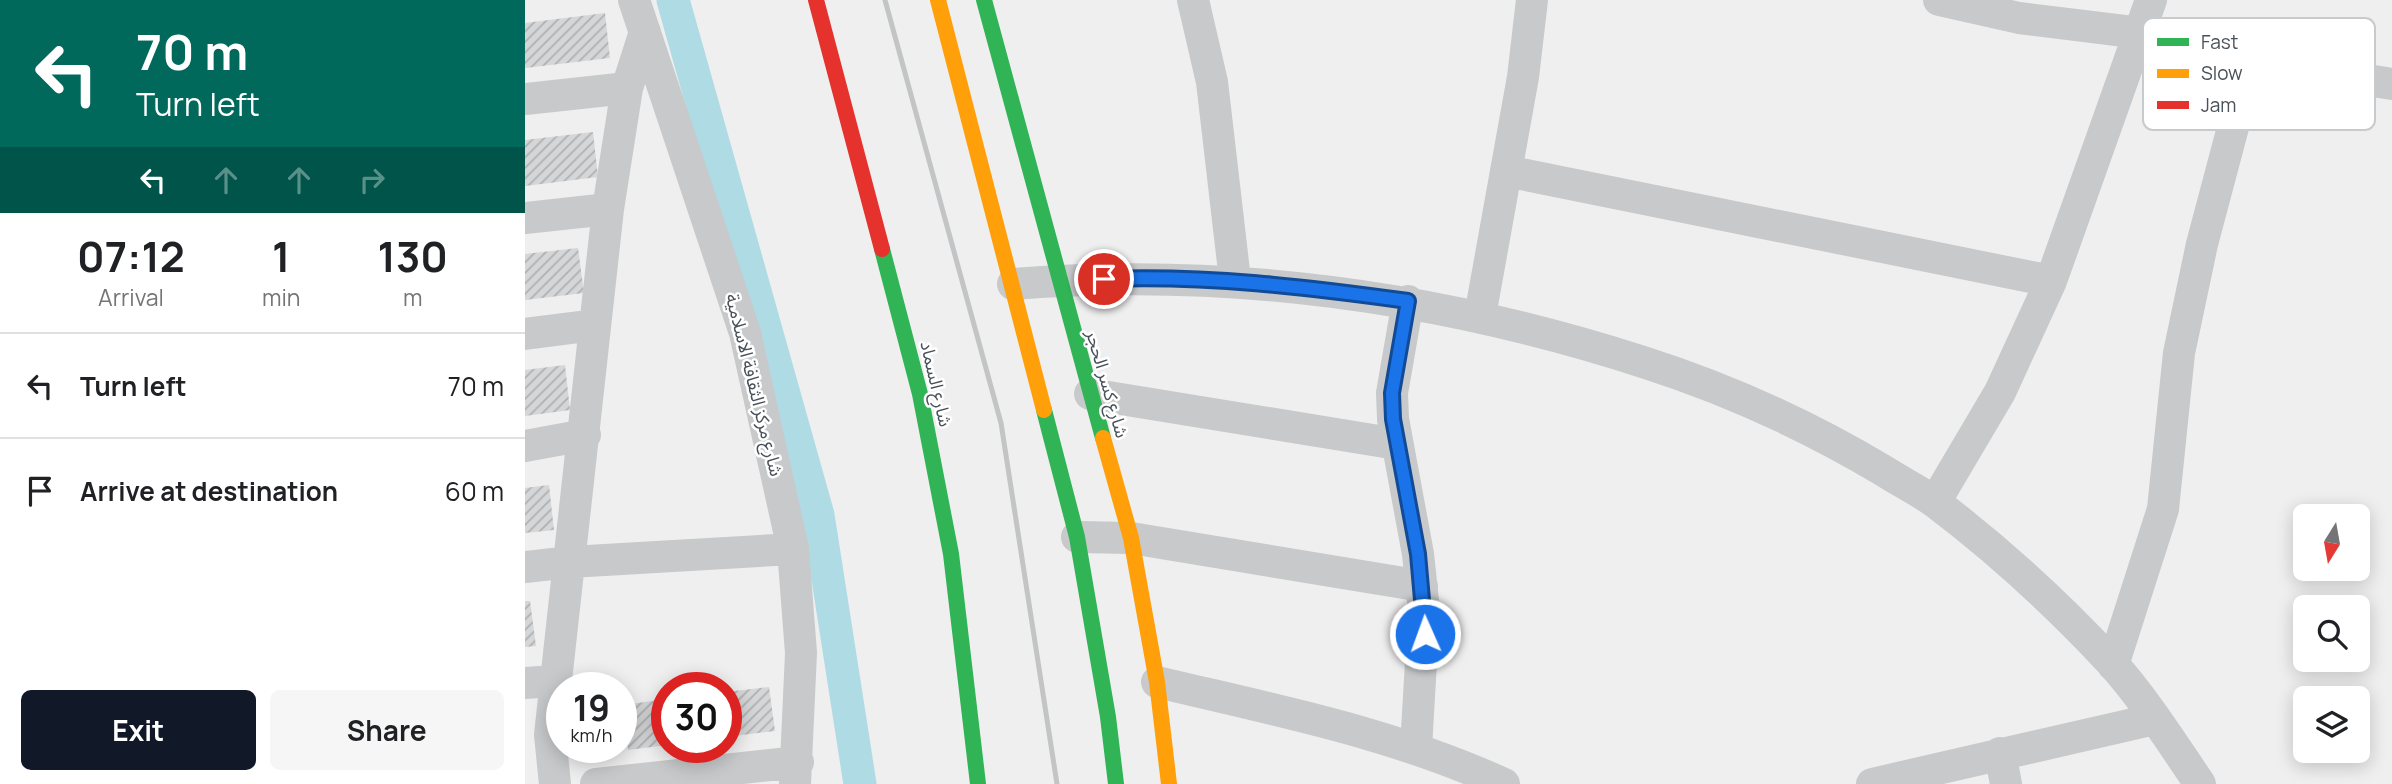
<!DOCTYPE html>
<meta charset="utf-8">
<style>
body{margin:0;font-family:Manrope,"Noto Sans Arabic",sans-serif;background:#f6f6f6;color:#202124;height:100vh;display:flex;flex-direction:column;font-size:26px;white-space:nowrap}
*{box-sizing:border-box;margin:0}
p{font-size:23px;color:#757577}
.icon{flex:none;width:38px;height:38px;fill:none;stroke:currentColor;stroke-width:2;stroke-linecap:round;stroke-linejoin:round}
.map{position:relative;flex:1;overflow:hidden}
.details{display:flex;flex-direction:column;background:#fff;width:525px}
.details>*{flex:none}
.banner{background:#00695c;color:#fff;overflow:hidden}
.needle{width:46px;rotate:191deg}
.fabs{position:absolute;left:1768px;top:504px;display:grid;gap:14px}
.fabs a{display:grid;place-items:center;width:77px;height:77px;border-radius:10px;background:#fff;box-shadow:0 4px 18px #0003;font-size:35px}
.speed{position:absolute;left:21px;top:672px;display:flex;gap:14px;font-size:35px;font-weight:700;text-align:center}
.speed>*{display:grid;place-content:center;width:91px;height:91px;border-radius:50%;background:#fff;box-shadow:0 4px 18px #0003;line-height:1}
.speed small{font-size:18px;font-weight:400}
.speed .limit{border:10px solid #d22;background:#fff;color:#111}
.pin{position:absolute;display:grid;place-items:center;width:60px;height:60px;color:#fff;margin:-30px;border:4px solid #fff;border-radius:50%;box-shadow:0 2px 7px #0007}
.me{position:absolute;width:77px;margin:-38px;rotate:358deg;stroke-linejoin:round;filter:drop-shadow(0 0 5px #0008)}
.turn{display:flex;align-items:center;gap:24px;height:147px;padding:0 21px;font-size:32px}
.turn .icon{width:91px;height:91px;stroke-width:2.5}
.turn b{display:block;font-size:49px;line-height:60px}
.lanes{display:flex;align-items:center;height:66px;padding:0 21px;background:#0003;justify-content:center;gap:35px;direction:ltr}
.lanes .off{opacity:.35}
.eta{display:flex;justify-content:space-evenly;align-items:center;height:119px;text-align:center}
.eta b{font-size:42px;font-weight:700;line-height:49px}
.primary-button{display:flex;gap:14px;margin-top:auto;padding:14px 21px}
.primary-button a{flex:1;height:80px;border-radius:10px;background:#111827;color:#fff;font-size:28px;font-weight:700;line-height:80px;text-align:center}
.primary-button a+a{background:#f6f6f6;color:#202124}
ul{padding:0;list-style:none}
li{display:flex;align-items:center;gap:21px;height:105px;padding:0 21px;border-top:2px solid #e0e0e0}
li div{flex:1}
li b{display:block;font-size:26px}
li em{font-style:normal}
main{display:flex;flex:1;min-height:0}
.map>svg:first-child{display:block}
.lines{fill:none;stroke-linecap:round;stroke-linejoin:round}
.canal{stroke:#afdbe5;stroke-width:33}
.building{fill:url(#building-hatch)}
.street{stroke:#c7c9ca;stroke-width:32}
.fast{stroke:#30b455;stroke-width:16}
.slow{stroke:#ff9f0a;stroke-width:16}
.jam{stroke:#e5322d;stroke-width:16}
.rail{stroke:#c3c4c5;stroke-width:5}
.route-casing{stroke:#114b97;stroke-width:18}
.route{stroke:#1a73e8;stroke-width:12}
.labels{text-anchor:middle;stroke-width:5;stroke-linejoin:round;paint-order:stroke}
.street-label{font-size:18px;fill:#485159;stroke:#fff}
.key{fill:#fff;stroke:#c8cbcd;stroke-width:2}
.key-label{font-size:19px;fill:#485159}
</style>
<main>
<section class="details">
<div class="banner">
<div class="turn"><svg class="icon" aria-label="left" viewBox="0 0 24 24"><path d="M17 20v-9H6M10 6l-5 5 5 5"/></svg><div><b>70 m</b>Turn left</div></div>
<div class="lanes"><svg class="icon" aria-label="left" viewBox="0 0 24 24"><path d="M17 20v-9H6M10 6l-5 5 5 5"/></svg><svg class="icon off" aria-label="ahead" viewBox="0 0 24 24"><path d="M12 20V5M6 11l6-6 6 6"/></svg><svg class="icon off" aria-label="ahead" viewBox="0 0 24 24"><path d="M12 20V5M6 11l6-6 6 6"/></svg><svg class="icon off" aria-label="right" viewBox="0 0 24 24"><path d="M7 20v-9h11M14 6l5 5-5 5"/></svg></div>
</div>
<div class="eta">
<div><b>07:12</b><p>Arrival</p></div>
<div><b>1</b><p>min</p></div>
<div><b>130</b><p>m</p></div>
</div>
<ul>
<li><svg class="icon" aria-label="left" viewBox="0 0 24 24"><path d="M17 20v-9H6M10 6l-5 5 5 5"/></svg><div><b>Turn left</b></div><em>70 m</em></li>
<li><svg class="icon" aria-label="arrive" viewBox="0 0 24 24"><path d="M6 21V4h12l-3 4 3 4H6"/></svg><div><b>Arrive at destination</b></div><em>60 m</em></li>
</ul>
<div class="primary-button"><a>Exit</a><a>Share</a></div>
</section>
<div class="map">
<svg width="1867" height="784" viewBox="0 0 1867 784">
<defs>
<pattern id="building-hatch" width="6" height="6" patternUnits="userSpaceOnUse" patternTransform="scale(1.75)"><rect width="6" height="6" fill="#d5d6d8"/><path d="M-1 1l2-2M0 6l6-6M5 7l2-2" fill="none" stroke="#afb0b2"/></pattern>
</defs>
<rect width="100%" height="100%" fill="#efefef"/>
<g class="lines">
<!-- canal -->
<path class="canal" d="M148 0 293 515 335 784"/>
</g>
<!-- building -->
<path class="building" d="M80 13 85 58 0 68V23Z
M68 132 73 177 0 186V140Z
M53 248 59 293 0 300V254Z
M40 365 45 410 0 416V370Z
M24 485 29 530 0 533V488Z
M0 601H5L11 646 0 647Z
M244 687 250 731 201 737V692Z
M142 699V745L103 750 98 705Z"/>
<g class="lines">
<!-- street -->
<path class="street" d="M109 0 220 333 268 549 276 653 270 784
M668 0 687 82 710 280
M1414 0 1494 18 1616 33
M0 99 102 88
M981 171 1526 281
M0 218 83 209
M488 284C703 267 913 296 1118 362 1203 389 1282 425 1359 471 1376 482 1395 491 1411 503 1473 550 1534 606 1587 663 1620 700 1647 743 1675 784
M883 301 867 393 868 419 893 554 899 610 891 748
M955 316 998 77 1007 0
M0 334 70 325
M565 394 872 444
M0 446 60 435
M1410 502 1475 392 1526 281 1626 0
M552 537 606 538 897 586
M0 567 45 562 268 549
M1588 665 1638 509 1654 353 1677 244 1723 71 1736 63 1867 84
M632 682C750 710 868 733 979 784
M0 683 30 681
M1475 753 1481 784
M30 784 25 735 83 209 102 88 120 32
M71 784 273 762
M1347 784 1630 719"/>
<!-- fast -->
<path class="fast" d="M459 0 578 438
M357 249 395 394 426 554 453 784
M519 410 552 537 583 717 591 784"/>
<!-- slow -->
<path class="slow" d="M413 0 519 410
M578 438 606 538 632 682 644 784"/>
<!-- jam -->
<path class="jam" d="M291 0 357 249"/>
<!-- rail -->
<path class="rail" d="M360 0 476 423 532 784"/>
</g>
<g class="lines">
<defs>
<path id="route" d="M579 279C681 275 782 287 883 301L867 393 868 419 893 554 900 634"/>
</defs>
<!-- route casing -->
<use href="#route" class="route-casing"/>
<!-- route -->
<use href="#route" class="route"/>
</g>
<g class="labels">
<!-- street labels -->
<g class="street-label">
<text transform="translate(411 384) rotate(77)" y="6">شارع السماد</text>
<text transform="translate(582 384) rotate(74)" y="6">شارع كسر الحجر</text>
<text transform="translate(229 385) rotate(76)" y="6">شارع مركز الثقافة الاسلامية</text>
</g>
</g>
<!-- legend -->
<rect x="1618" y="18" width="232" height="112" rx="10" class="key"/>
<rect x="1632" y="38" width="32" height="8" fill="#30b455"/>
<rect x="1632" y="69" width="32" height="9" fill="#ff9f0a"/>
<rect x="1632" y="101" width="32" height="8" fill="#e5322d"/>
<g class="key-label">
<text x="1676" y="49">Fast</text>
<text x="1676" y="80">Slow</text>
<text x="1676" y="112">Jam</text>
</g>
</svg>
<div class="fabs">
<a><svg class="needle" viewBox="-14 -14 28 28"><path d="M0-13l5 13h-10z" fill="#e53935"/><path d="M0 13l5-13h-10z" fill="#757577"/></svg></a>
<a><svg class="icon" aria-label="search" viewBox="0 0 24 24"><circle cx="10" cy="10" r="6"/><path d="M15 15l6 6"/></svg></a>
<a><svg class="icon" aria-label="layers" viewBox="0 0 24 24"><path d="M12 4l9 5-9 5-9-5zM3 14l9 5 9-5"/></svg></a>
</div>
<div class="speed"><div>19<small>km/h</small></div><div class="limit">30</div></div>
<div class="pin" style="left:579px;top:279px;background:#d93025"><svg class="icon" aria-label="arrive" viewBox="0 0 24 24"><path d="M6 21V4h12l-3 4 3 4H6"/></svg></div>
<svg class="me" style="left:900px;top:634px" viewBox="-20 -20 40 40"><circle r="17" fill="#1a73e8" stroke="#fff" stroke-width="3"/><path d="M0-11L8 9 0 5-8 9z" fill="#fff"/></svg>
</div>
</main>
